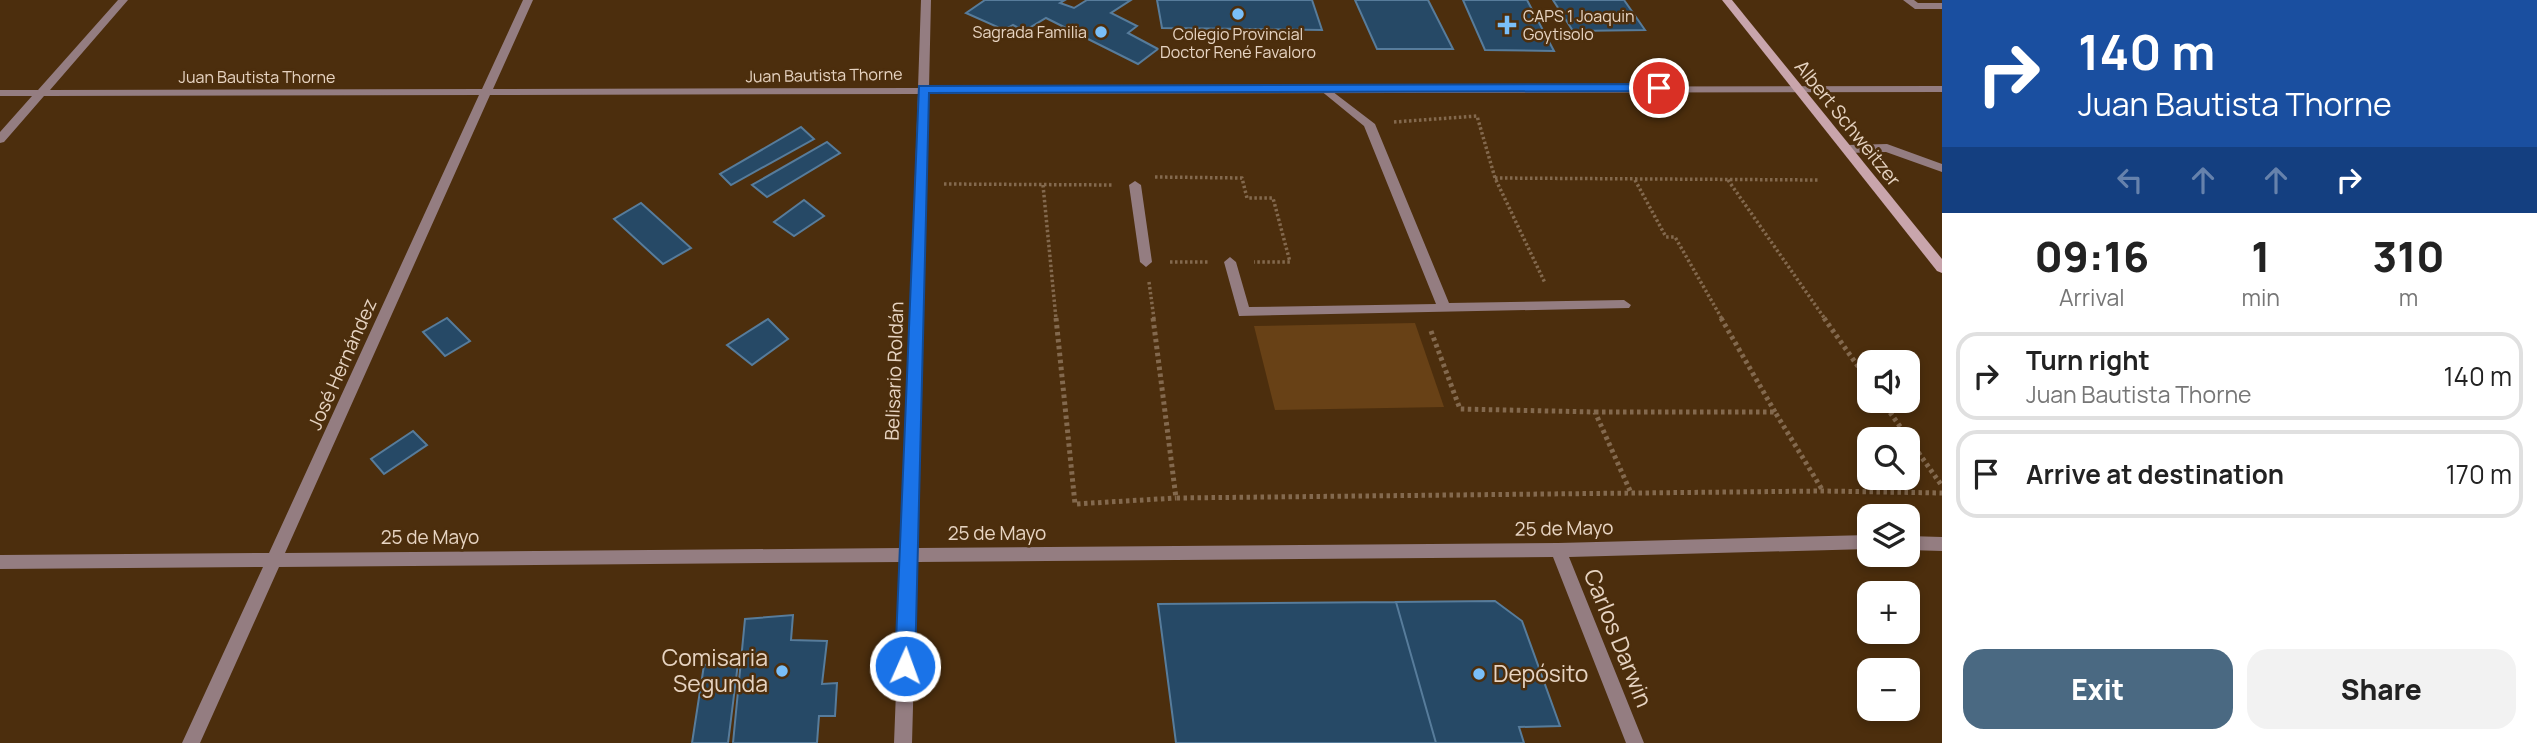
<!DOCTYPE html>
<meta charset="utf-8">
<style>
body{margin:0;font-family:Manrope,sans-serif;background:#f2f2f2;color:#222;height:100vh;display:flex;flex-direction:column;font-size:26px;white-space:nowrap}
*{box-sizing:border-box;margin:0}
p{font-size:23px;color:#767676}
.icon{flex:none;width:38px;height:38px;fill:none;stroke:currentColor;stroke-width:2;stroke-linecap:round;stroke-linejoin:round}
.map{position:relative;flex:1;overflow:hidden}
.sheet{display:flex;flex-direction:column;background:#fff;width:595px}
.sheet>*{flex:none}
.hud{background:#1a4fa0;color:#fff;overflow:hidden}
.controls{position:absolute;left:1857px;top:350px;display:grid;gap:14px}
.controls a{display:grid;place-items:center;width:63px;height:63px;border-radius:14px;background:#fff;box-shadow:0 4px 10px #0003;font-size:35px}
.pin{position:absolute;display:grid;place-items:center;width:60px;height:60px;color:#fff;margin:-30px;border:4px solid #fff;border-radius:50%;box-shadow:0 2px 7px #0007}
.me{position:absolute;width:77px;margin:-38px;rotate:2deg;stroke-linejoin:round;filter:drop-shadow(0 0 5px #0008)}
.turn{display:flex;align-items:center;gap:24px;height:147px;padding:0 21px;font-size:32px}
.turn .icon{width:91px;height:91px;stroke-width:2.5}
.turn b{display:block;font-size:49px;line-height:60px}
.lanes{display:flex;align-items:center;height:66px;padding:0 21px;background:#0003;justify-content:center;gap:35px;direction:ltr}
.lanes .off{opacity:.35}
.eta{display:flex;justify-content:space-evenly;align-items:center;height:119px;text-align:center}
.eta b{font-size:42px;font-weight:800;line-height:49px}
.cta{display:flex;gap:14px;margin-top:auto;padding:14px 21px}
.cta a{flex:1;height:80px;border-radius:21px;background:#4a6982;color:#fff;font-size:28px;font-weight:800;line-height:80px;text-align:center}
.cta a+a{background:#f2f2f2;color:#222}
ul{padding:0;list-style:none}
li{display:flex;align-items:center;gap:21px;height:88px;margin:0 14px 10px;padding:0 7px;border:4px solid #e0e0e0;border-radius:21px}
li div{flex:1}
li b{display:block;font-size:26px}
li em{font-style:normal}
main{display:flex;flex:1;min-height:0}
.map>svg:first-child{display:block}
.green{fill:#684116}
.building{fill:#264966;stroke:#577c9b;stroke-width:2}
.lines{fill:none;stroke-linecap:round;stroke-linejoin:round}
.path-far1{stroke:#83694e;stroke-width:3.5;stroke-dasharray:2.5 2.5;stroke-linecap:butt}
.path{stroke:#83694e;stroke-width:5;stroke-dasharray:3.5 3.5;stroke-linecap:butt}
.lane{fill:#947d81;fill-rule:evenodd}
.street{fill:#947d81;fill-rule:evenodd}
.secondary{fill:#c9a5ac;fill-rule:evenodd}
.route{fill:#1a73e8;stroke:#114b97;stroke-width:2}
.poi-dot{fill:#7abff8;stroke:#4c2e0d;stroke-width:2.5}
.labels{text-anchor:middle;stroke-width:5;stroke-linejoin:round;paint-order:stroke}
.far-poi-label{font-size:16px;fill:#e7d4c2;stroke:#4c2e0d;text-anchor:start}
.far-street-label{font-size:16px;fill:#e7d4c2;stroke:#4c2e0d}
.street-label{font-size:19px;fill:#e7d4c2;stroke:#4c2e0d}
.near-street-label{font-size:23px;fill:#e7d4c2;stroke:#4c2e0d}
.near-poi-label{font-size:23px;fill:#e7d4c2;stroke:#4c2e0d;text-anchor:end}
</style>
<main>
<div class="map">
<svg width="1942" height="743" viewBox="0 0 1942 743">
<rect width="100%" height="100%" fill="#4c2e0d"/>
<!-- green -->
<path class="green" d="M1415 323 1444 407 1275 410 1254 326Z"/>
<!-- building -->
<path class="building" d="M985 0H1065L1060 3 1074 8 1087 0H1131L1111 13 1137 26 1128 33 1158 49 1138 64 1046 18 1024 31 1013 25 1004 30 966 13Z
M1157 0H1312L1322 30 1162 28Z
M1355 0H1428L1453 49H1377Z
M1463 0H1527L1554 51 1485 50Z
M1553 0H1624L1645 30 1573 31Z
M801 127 814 139 731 185 720 174Z
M827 142 840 153 767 197 752 185Z
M804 200 824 216 794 236 774 222Z
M641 203 691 248 663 264 614 219Z
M447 318 470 341 445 356 423 332Z
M768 319 788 339 752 365 727 345Z
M413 431 427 445 384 474 371 459Z
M1495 601 1522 621 1560 726 1519 727 1524 743H1436L1396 602Z
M1396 602 1436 743H1176L1158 604Z
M793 615 791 640 827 641 822 684 837 683 835 716H819L817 743H733L745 619Z
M738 663 728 743H692L704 665Z"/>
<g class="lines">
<!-- path-far1 -->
<path class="path-far1" d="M1394 122 1477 116 1495 178 1545 283
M1155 177 1242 178 1247 198H1273L1290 262H1254
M1495 178 1819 180
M1635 180 1666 237H1675L1722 319
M1728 180 1825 319
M944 184 1113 185
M1043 185 1056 319
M1170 262H1210
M1149 282 1154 319"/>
<!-- path -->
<path class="path" d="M1056 318 1075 504 1176 498
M1153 318 1176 498 1823 491 1942 493
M1721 318 1775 412
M1824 318 1869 382
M1431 331 1460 409 1595 412 1631 493
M1882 401 1942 486
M1595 412H1775L1823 491"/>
<!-- lane -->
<path class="lane" d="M1903 0H1914L1918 3H1942V9H1915Z
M1324 85 1375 124 1449 303 1624 300 1631 305 1629 308 1239 316 1224 262 1230 257 1236 262 1249 307 1436 304 1364 126 1320 90 1318 88Z
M1887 144 1942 164V172L1886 152 1847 153 1841 149 1847 145Z
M1135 181 1141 185 1152 262 1146 267 1140 262 1129 185Z"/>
<!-- street -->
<path class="street" d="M118 0H128L50 90 482 89 523 0H533L493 89 918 88 921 0H931L929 88 1942 86V92L929 94 917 548 1558 543 1869 535V549L1569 557 1644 743H1626L1553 557 917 562 912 743H894L901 562 279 567 200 743H182L263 567 0 569V555L269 553 479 95 44 96 4 142 0 143V132L32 96H0V90H38ZM918 94 901 548 285 553 490 95Z
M1908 536 1942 537V551L1908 550Z"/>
<!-- secondary -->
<path class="secondary" d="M1722 0H1732L1942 259V273L1937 271Z"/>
</g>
<!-- route -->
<path class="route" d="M1659 84 1663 85V91L929 93 915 666 912 673 905 675 898 673 895 666 919 86Z"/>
<!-- markers -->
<g class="poi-dot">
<circle cx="1238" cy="14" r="7"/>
<path d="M1503.5 14.5h7v7h7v7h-7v7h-7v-7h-7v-7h7z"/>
<circle cx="1101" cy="32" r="7"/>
<circle cx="782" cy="671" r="7"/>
<circle cx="1479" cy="674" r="7"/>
</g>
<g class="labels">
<!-- far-poi labels -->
<g class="far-poi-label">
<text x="1523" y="22">CAPS 1 Joaquin<tspan x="1523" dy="18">Goytisolo</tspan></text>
<text x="1087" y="38" text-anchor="end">Sagrada Familia</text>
<text x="1238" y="40" text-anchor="middle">Colegio Provincial<tspan x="1238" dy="18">Doctor René Favaloro</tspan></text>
</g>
<!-- far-street labels -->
<g class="far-street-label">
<text transform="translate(824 75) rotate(-1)" y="6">Juan Bautista Thorne</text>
<text x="257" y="83">Juan Bautista Thorne</text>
</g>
<!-- street labels -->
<g class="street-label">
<text transform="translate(1848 123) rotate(51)" y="7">Albert Schweitzer</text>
<text transform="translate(342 364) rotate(-66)" y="7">José Hernández</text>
<text transform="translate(894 371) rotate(-88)" y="7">Belisario Roldán</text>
<text transform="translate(1564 528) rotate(-1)" y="7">25 de Mayo</text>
<text x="997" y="540">25 de Mayo</text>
<text x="430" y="544">25 de Mayo</text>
</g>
<!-- near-street labels -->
<g class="near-street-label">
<text transform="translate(1618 638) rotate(68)" y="8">Carlos Darwin</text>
</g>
<!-- near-poi labels -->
<g class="near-poi-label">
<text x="768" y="666">Comisaria<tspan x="768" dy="26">Segunda</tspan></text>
<text x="1493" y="682" text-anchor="start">Depósito</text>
</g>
</g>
</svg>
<div class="controls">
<a><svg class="icon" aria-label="sound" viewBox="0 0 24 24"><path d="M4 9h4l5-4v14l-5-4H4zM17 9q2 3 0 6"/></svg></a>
<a><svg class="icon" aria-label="search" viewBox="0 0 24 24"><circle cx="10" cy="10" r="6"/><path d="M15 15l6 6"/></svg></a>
<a><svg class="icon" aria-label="layers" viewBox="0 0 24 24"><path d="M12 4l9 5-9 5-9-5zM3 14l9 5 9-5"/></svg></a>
<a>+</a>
<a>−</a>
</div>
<div class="pin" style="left:1659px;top:88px;background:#d93025"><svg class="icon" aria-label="arrive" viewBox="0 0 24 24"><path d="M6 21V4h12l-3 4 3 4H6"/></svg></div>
<svg class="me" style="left:905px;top:666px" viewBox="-20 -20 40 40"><circle r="17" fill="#1a73e8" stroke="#fff" stroke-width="3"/><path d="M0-11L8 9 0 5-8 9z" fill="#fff"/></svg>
</div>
<section class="sheet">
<div class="hud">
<div class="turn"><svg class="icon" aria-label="right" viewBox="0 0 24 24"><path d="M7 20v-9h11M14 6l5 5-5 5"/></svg><div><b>140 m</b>Juan Bautista Thorne</div></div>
<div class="lanes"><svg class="icon off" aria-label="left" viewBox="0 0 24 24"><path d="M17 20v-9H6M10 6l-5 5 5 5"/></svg><svg class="icon off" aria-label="ahead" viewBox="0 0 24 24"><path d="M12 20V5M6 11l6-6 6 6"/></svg><svg class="icon off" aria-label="ahead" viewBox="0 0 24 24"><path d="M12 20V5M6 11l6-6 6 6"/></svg><svg class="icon" aria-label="right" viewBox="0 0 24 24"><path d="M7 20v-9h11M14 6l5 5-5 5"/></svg></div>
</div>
<div class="eta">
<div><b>09:16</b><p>Arrival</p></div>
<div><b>1</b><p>min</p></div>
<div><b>310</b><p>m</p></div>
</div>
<ul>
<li><svg class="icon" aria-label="right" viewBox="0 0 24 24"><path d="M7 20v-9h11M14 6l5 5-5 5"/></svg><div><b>Turn right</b><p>Juan Bautista Thorne</p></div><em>140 m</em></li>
<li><svg class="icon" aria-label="arrive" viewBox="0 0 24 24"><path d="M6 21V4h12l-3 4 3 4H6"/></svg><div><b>Arrive at destination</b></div><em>170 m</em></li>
</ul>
<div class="cta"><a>Exit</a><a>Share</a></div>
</section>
</main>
